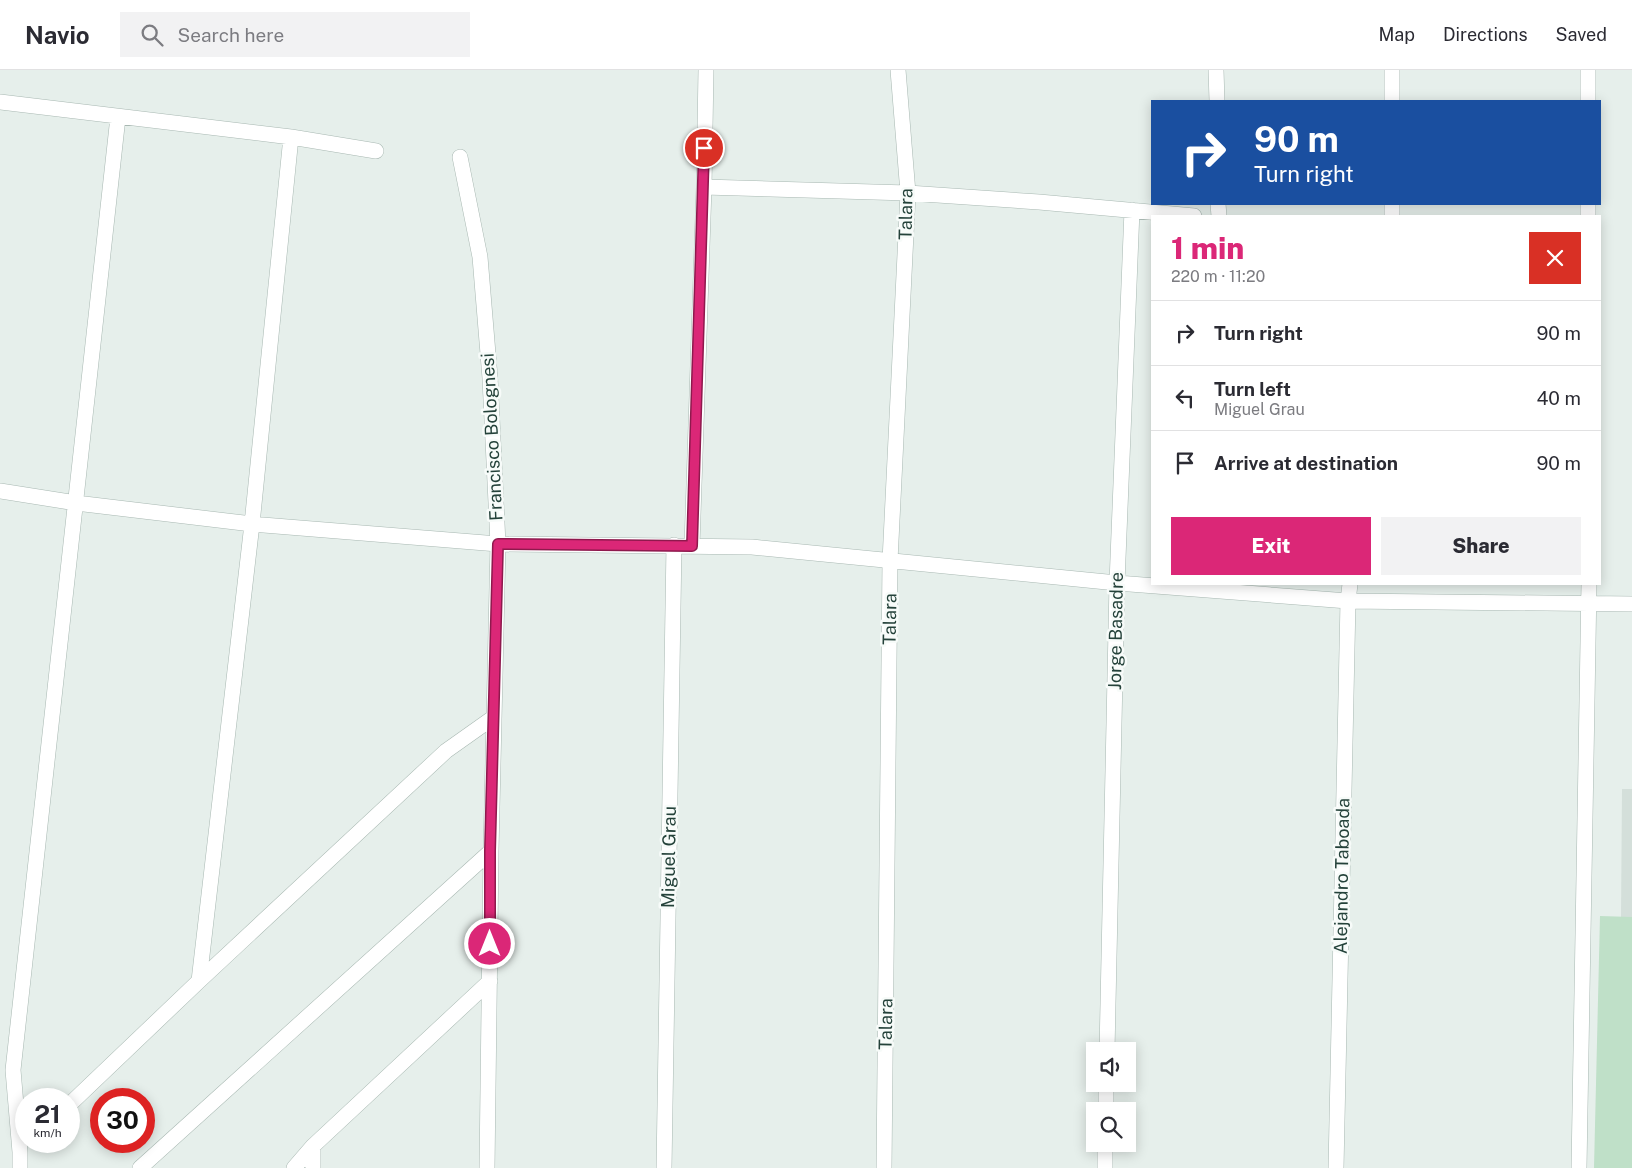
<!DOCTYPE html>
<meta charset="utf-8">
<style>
body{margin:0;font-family:"Public Sans",sans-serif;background:#f2f2f3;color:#2b2b33;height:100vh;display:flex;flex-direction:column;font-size:19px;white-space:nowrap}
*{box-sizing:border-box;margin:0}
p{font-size:16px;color:#7c7c81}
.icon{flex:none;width:28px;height:28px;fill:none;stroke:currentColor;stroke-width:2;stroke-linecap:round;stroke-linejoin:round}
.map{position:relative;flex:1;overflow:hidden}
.panel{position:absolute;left:1151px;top:145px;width:450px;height:370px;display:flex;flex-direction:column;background:#fff;border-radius:0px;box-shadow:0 2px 12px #0003}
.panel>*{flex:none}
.top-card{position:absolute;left:1151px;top:30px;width:450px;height:105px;border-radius:0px;box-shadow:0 2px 12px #0003;background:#1a4fa0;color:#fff;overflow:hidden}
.controls{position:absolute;left:1086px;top:972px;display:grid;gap:10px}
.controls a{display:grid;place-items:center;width:50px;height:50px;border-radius:0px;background:#fff;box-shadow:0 2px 12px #0003;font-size:25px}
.speed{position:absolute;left:15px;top:1018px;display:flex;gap:10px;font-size:25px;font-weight:700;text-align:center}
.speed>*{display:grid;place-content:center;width:65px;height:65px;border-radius:50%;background:#fff;box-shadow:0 2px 12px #0003;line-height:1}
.speed small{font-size:12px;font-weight:400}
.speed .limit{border:8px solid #d22;background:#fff;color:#111}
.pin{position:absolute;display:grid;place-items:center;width:42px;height:42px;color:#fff;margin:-21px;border:2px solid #fff;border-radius:50%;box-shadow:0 1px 5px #0007}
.me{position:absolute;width:55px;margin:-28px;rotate:0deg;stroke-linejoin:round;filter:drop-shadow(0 0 4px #0008)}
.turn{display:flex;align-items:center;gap:18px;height:105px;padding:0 20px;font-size:22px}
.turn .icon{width:65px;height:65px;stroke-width:2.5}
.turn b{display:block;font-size:35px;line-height:42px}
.round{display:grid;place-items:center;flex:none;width:52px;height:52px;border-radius:0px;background:#f2f2f3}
.headline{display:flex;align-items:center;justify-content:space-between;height:85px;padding:0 20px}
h1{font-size:30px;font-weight:800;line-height:38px;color:#db2777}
.action{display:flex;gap:10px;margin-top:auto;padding:10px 20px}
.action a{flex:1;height:58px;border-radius:0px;background:#db2777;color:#fff;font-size:20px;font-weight:800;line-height:58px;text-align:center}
.action a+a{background:#f2f2f3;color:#2b2b33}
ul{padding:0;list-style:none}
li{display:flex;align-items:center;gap:15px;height:65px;padding:0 20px;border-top:1px solid #e1e1e2}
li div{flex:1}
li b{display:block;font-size:19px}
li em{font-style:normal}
header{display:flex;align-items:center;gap:30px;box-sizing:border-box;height:70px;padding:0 25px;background:#fff;border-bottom:1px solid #e1e1e2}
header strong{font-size:24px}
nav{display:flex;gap:28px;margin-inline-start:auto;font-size:18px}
.search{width:350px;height:45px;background:#f2f2f3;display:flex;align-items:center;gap:12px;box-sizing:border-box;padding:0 18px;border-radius:0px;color:#7c7c81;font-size:19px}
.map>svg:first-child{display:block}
.built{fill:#d4dfda}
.green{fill:#bfe0c8}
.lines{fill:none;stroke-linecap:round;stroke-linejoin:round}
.minor-casing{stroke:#a8b8b2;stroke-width:16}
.minor{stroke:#fff;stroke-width:15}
.route-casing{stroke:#8e194d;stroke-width:12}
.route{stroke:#db2777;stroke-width:9}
.labels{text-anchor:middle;stroke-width:5;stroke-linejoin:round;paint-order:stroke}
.street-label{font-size:18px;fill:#24423a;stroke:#f7fbf9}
</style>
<header>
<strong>Navio</strong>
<div class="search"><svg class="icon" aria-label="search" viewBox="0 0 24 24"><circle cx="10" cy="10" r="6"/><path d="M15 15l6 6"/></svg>Search here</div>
<nav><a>Map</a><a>Directions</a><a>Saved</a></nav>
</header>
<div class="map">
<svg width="1632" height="1098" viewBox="0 0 1632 1098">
<rect width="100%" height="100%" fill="#e6efeb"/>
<!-- built -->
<path class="built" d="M1622 719H1632V847H1621Z"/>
<!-- green -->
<path class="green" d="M1600 846 1632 847V1098H1594Z"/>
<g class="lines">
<defs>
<path id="minor" d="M1216 0 1217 31
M1588 0V31
M1392 31V0
M0 32 291 67 376 81
M460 87 480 187 490 308 498 474 491 781 487 1098
M704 117 908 123 1039 132 1194 146
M1218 134 1219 146
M1588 134V146
M1392 146V134
M0 421 76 433 252 454 498 474 752 477 1117 513 1348 531 1632 534
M692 475 704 117 706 0
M199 911 252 454 291 67
M1107 981 1117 513 1132 140
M69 1035 199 911 446 681 494 647
M1106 1041V1014
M20 1098V1082L13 1000 118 47
M140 1098 491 781
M294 1098 313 1076 490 911
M313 1098V1076
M664 1098 674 475
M884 1098 890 491 908 123 898 0
M1105 1098V1074
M1336 1098 1348 531 1350 514
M1579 1098 1589 514"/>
</defs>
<!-- minor casing -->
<use href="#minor" class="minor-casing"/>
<!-- minor -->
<use href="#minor" class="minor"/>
</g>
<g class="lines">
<defs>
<path id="route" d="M490 874V781L498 474 692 476 704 78"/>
</defs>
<!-- route casing -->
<use href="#route" class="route-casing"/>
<!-- route -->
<use href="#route" class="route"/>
</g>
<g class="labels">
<!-- street labels -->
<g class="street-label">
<text transform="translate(906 144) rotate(-89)" y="6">Talara</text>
<text transform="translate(492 367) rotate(-93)" y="6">Francisco Bolognesi</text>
<text transform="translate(890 549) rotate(-89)" y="6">Talara</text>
<text transform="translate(1116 561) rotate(-89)" y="6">Jorge Basadre</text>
<text transform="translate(669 787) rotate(-89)" y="6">Miguel Grau</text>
<text transform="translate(1342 806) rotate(-89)" y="6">Alejandro Taboada</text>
<text transform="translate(886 954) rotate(-89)" y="6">Talara</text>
</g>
</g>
</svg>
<div class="controls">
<a><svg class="icon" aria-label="sound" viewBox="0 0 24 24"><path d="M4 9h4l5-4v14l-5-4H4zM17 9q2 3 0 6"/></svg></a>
<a><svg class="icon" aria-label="search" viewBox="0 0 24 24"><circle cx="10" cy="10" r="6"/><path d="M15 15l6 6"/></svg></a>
</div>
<div class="speed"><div>21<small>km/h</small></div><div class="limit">30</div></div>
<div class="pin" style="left:704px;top:78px;background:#d93025"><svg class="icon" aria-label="arrive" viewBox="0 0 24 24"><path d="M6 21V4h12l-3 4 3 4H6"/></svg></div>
<svg class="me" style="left:490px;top:874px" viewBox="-20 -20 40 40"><circle r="17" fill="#db2777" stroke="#fff" stroke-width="3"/><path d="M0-11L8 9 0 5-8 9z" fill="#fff"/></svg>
<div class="top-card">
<div class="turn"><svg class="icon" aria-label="right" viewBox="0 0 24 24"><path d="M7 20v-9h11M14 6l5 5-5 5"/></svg><div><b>90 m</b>Turn right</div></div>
</div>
<section class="panel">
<div class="headline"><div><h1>1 min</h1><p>220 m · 11:20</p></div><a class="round" style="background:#d93025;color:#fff"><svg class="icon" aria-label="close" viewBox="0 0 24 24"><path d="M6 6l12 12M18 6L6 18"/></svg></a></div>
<ul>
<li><svg class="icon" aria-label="right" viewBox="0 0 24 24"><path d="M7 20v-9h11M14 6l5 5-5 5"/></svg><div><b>Turn right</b></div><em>90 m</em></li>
<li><svg class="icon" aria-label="left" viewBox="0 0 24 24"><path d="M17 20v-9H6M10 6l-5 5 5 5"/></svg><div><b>Turn left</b><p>Miguel Grau</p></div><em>40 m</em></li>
<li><svg class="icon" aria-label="arrive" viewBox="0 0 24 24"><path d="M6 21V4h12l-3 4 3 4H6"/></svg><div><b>Arrive at destination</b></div><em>90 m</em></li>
</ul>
<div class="action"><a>Exit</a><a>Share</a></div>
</section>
</div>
